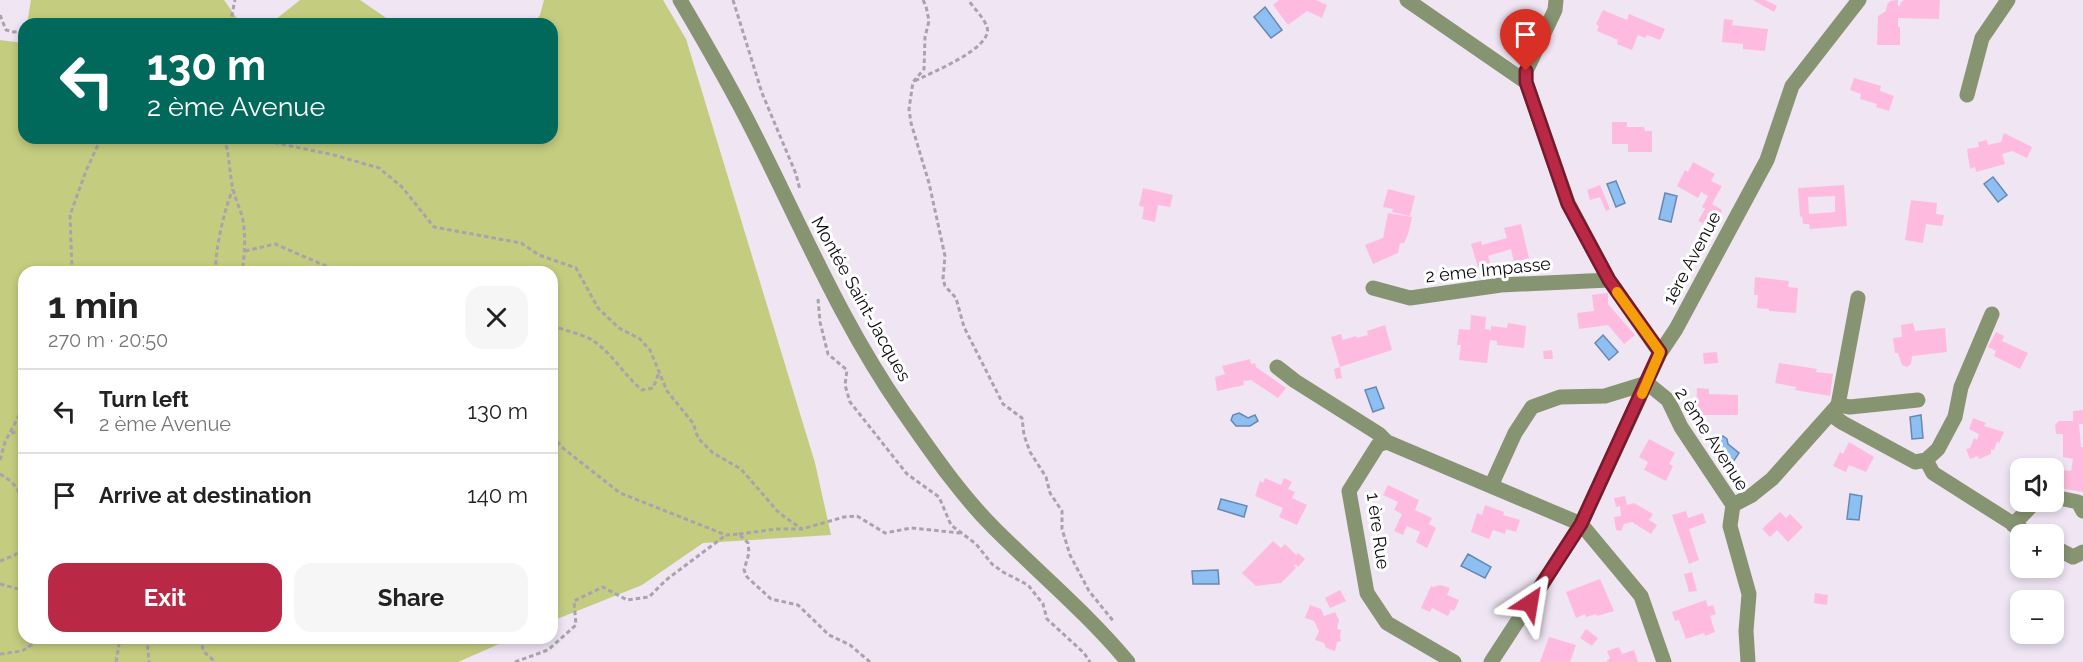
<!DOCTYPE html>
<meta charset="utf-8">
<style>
body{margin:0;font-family:Raleway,sans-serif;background:#f6f6f6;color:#222;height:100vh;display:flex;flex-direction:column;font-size:22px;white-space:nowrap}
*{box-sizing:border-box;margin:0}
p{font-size:20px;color:#767676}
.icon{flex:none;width:33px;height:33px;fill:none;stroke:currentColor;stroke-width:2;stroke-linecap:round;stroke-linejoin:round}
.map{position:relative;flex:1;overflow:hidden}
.details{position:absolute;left:18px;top:266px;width:540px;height:378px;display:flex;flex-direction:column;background:#fff;border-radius:18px;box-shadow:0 3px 9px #0003}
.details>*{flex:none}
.hud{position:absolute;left:18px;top:18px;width:540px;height:126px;border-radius:18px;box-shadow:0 3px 9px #0003;background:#00695c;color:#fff;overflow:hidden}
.buttons{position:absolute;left:2010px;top:458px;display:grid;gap:12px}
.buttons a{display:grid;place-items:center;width:54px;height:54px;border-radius:12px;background:#fff;box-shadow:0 3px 9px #0003;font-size:30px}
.pin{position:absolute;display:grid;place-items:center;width:51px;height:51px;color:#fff;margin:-62px -26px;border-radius:50% 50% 50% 0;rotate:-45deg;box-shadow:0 0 6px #0007}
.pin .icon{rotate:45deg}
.me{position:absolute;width:66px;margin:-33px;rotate:33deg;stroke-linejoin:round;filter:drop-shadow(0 0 4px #0008)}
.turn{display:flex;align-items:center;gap:21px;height:126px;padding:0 30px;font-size:27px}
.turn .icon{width:78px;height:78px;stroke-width:2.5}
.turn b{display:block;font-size:42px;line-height:51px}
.round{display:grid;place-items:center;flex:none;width:63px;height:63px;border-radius:18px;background:#f6f6f6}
.summary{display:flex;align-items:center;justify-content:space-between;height:102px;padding:0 30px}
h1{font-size:36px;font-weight:700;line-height:45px}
.action{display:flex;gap:12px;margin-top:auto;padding:12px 30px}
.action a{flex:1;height:69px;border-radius:18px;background:#b92845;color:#fff;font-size:24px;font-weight:700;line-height:69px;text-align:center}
.action a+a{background:#f6f6f6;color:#222}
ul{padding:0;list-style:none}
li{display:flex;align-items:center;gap:18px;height:84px;padding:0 30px;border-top:2px solid #e0e0e0}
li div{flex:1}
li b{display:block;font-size:22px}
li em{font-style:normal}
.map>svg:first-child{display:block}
.green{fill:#c4cc7f}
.water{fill:#8ebff3;stroke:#6889af;stroke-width:1.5}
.building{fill:#ffbbdf;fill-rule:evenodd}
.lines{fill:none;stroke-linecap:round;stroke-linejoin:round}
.path{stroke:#aaa2ad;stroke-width:3;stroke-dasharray:4.5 3;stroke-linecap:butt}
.minor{stroke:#879472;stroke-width:15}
.route-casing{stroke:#781a2d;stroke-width:15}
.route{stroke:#b92845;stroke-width:10}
.slow{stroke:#f59e0b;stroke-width:10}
.labels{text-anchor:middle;stroke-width:6;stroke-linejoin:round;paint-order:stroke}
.street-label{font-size:18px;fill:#0e0b10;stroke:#fff}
</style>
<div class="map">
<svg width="2083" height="662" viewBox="0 0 2083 662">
<rect width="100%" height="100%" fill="#efe5f3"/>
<!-- green -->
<path class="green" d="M31 0H224L241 24H27Z
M300 0H360L395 24H270Z
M544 0H663L686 39 815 463 831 535 703 543 642 585 552 621V272H24V638H513L458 662H0V40L23 43 24 41V138H552V24H533L540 15Z"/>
<!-- water -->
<path class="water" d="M1265 7 1282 30 1271 38 1254 17Z
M1993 177 2007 195 1998 202 1984 184Z
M1616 181 1625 203 1616 207 1607 184Z
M1665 193 1677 196 1671 222 1659 219Z
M1603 335 1618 352 1609 360 1595 343Z
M1376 387 1384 408 1373 412 1365 390Z
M1239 413 1248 418 1255 415 1258 421 1250 426H1236L1231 420 1233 415Z
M1921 415 1923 438 1912 439 1910 417Z
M1723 436 1727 439 1728 444 1739 453 1733 462 1714 448Z
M1850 494 1862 496 1859 520 1847 519Z
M1221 499 1247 506 1244 517 1218 509Z
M1468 554 1491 567 1485 578 1461 566Z
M1218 570 1219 584H1193L1192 571Z"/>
<!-- building -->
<path class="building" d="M1279 0H1316L1327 5 1322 18 1307 11 1288 25 1273 5Z
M1753 0H1765L1777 6 1774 12Z
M1898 0V6L1901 5 1900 3 1904 0H1940L1939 19 1898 18V27H1900V45H1877L1878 16 1886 11 1887 5 1890 1Z
M1603 10 1627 20 1629 14 1665 29 1660 40 1647 35 1645 38 1638 35 1632 50 1617 44 1618 40 1597 31 1599 26 1596 24Z
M1724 19 1733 20 1732 25 1768 29 1765 51 1743 49V44L1722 42Z
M1854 78 1881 86 1880 91 1894 96 1889 111 1876 107 1877 104 1860 99 1861 94 1850 90Z
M1612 122H1627V127H1644L1645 131H1652V152H1628V144H1612Z
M2004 133 2032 147 2027 158 2012 151 2002 154 2005 164 1976 172 1975 167 1970 169 1967 149 1979 147 1978 142 1987 140 1988 145 2001 142Z
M1693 162 1715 174 1711 181 1722 186 1712 204 1722 210 1712 228 1698 221 1705 209 1702 207 1708 196 1701 192 1698 198 1677 186 1685 170 1688 172Z
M1600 185 1610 209 1606 211 1600 197 1590 200 1587 190Z
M1844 185 1847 226 1810 229 1809 224H1803L1802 216 1800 217 1798 188ZM1835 196V212L1809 214 1808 197Z
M1143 188 1173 195 1170 207 1158 205 1155 222 1142 219 1144 207 1139 206Z
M1388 189 1415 196 1410 216 1392 212 1393 209 1383 207Z
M1911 200 1937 203 1936 214 1944 215 1942 226 1926 224 1923 243 1905 240Z
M1388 213 1412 217 1408 234 1404 243H1400L1398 253 1373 264 1365 245 1383 238Z
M1521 224 1529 258 1514 262 1511 249 1488 256 1490 263 1478 267 1471 244 1481 241 1482 245 1507 238 1504 228Z
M1755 277 1789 281 1788 287 1798 288 1796 313 1769 311V309L1757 308 1758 295H1754Z
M1608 293V304L1635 335 1624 344 1608 325 1579 329 1577 313 1594 311 1592 295Z
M1471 315 1486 317 1485 329 1491 330V326L1507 328 1508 323 1526 326 1524 348 1497 345V341L1490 340 1487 363 1459 360 1461 345H1457L1459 329 1470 330Z
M1913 323 1915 331 1945 328 1947 352 1912 356 1911 364 1907 367 1902 365 1898 353H1895L1893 338 1902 337 1901 325Z
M1385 325 1392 350 1340 367 1342 378 1336 379 1334 369 1340 367 1331 337 1341 334 1343 340 1356 336 1357 338 1368 335 1367 331Z
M1996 332 2004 336 2002 341 2028 353 2020 369 1994 356 1996 351 1988 347Z
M1552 350 1553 359H1544L1543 351Z
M1717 352 1718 363 1704 364 1703 353Z
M1250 359 1251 364 1255 363 1256 367 1286 388 1278 398 1251 380 1243 381 1244 385 1217 391 1215 377 1225 374 1222 366Z
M1779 363 1817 369 1816 372 1833 374 1830 396 1795 390 1796 387 1775 383Z
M1697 388 1709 389V394L1738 395V415H1696Z
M2083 410V424H2079L2081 447H2083V492L2054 487 2057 475H2060L2061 470 2071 471 2073 459 2063 457V434H2056L2055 425 2059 421H2073V411Z
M1973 418 1986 423 1984 426 2004 432 1999 443 1997 442 1994 450 1991 449V454L1979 459 1978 456 1970 459 1966 449 1970 448 1974 438 1977 440 1979 434 1969 429Z
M1649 439 1675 453 1669 464 1673 466 1666 481 1644 470 1648 462 1639 457Z
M1849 442 1874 457 1866 472 1849 465 1846 472 1833 466 1840 452 1843 454Z
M1265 478 1281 485 1284 478 1292 482 1288 489 1295 492 1292 498 1307 505 1297 525 1279 517 1283 508 1255 496 1260 481 1263 483Z
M1388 485 1419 500 1415 510 1432 518 1429 524 1436 528 1427 548 1416 542 1420 532 1407 526 1403 535 1394 531 1402 514 1394 510 1398 502 1383 495Z
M1625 496 1627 505 1634 503 1653 514 1649 520 1657 525 1651 534 1632 522 1624 524 1621 531 1616 530 1614 517 1621 516 1620 506 1616 507 1614 498Z
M1485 505 1504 512 1503 515 1520 520 1516 532 1506 529 1505 534 1493 530 1489 539 1471 532 1477 513 1482 515Z
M1686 511 1688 518 1703 513 1706 523 1689 529 1699 560 1689 564 1672 515Z
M1780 512 1786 518 1790 514 1803 527 1788 542 1777 530 1770 537 1762 529Z
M1273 541 1281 548 1285 544 1296 555 1298 553 1305 559 1298 567 1295 564 1294 566 1296 568 1281 583 1256 586 1242 573Z
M1692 572 1697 591 1689 592 1684 574Z
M1600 579 1614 611 1597 616 1596 614 1586 617 1585 614 1576 618 1566 592Z
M1440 585 1450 588 1447 595 1459 600 1454 611 1451 609 1448 616 1432 608 1430 612 1421 608 1431 586 1433 587Z
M1340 590 1346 601 1330 608 1325 598Z
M1815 593 1828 595 1827 605 1814 603Z
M1706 600 1708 607 1713 605 1716 614 1710 616 1715 632 1705 636 1704 633 1686 639 1679 620 1675 621 1672 612Z
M1310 605 1321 609 1324 616 1335 612 1339 620 1337 629 1341 630 1340 637 1341 641 1337 642 1335 651 1326 648 1324 643 1315 640 1319 631 1314 621 1305 618Z
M1586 629 1598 638 1592 646 1580 638Z
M1549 637 1576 645 1570 662H1540Z
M1619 647 1622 654 1634 650 1638 662H1606L1610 658 1607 651Z"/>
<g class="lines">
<!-- path -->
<path class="path" d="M733 0 762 93 796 174 800 190
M923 0 926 6 929 21 925 37 924 69 913 82 909 109 911 123 929 183 945 256 943 279 945 286 956 298 964 327 1003 404 1022 418 1024 435 1030 452 1046 477 1050 493 1062 511V529L1070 555 1089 591 1114 622
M0 15 6 30 14 32 24 31
M230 24 235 0
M915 81C930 73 994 48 987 27 984 18 974 8 968 0
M224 138C230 155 229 172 233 189 235 198 239 206 242 216 246 234 245 253 242 272
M252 138 334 155 379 168 402 187 434 227 521 243 539 255 576 268 598 308 619 328 640 339 650 350 667 391 693 423 698 438 713 453 741 469 779 513 802 529
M245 251 275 244 340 272
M72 272 70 215 86 171 101 138
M216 272C214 252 225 207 233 189
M354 272 356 269 368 272
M818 299 820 322 828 354 847 370 845 385 850 402 907 474 939 497 951 525 976 544 992 564 1003 572 1028 585 1043 604 1047 619 1084 653 1090 662
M552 325C564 331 580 333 592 340 612 353 624 375 642 390L653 388 659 373
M11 433 24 430
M552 436 564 449 620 493 726 535 739 534 748 543 749 553 744 570 747 577 771 599 798 605 829 635 850 645 870 662
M0 460 5 442 24 406
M0 474C19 485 21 494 24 515
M739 534 776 529H802L844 517 857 516 885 533 911 528 960 533
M0 561 15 555 24 547
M0 584 22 590 24 604
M28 638 29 647
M147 638 149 662
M204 638C199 653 206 652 215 662
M0 654 22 651 38 641 60 640 64 638
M116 662 120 638
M515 662 548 650 576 625 574 601 603 587 627 600 649 597 666 580 726 535"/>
<!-- minor -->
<path class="minor" d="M680 0C706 44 732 89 755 135 802 228 842 324 902 410 930 450 959 493 994 528 1039 573 1087 613 1128 662
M1407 0 1526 82
M1556 0 1555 10 1526 71V82L1568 203 1609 280 1660 353
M1967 95 1982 38 2008 0
M1373 288 1410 298 1501 285 1609 280
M1277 367 1295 381 1379 434 1387 442
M1838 405 1850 407 1918 400
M1830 414 1843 423 1915 462 1926 460 1938 449 1955 417 1961 387 1992 314
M1926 460 1933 473 2029 534
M1491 486 1515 433 1532 407 1560 397 1605 396 1647 383 1668 400 1681 427 1733 505 1730 526 1749 594 1746 631 1748 662
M2054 497 2078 502 2083 511
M1733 505 1752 495 1772 479 1838 405 1858 298
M2013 525 2036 501
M2054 547 2073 557 2083 552
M1454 662 1387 623 1367 593 1349 491 1378 445 1387 442 1581 524 1641 596 1664 662
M1491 662 1581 524 1660 353 1676 329 1767 160 1792 86 1859 0"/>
</g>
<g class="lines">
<defs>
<path id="route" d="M1526 71V82L1568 204 1609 280 1660 352 1581 524 1530 603"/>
</defs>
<!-- route casing -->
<use href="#route" class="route-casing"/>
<!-- route -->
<use href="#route" class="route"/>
<!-- slow -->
<path class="slow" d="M1617 292 1660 352 1642 394"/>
</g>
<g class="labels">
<!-- street labels -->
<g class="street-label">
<text transform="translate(1692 258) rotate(-62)" y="6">1ère Avenue</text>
<text transform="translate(1488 270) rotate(-6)" y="6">2 ème Impasse</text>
<text transform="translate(861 299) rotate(61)" y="6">Montée Saint-Jacques</text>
<text transform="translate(1712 439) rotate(57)" y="6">2 ème Avenue</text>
<text transform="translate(1378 531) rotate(82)" y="6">1 ère Rue</text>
</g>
</g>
</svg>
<div class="buttons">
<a><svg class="icon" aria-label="sound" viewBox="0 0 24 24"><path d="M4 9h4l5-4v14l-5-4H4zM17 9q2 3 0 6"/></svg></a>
<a>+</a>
<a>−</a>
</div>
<div class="pin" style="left:1526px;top:71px;background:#d93025"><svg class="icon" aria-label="arrive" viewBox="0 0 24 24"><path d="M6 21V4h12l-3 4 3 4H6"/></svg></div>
<svg class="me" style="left:1530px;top:603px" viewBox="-20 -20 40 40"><path d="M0-17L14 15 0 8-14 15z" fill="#b92845" stroke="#fff" stroke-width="4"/></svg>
<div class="hud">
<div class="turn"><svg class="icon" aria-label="left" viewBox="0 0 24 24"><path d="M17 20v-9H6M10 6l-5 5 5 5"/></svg><div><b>130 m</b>2 ème Avenue</div></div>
</div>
<section class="details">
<div class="summary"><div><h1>1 min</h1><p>270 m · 20:50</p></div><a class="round"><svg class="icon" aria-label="close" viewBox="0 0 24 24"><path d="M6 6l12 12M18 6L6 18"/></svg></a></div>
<ul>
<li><svg class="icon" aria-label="left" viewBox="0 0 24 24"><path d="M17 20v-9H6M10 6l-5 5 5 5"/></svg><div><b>Turn left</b><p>2 ème Avenue</p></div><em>130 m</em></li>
<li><svg class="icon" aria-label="arrive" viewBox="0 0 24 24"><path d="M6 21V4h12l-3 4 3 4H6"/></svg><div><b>Arrive at destination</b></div><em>140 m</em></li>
</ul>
<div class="action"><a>Exit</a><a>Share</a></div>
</section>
</div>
